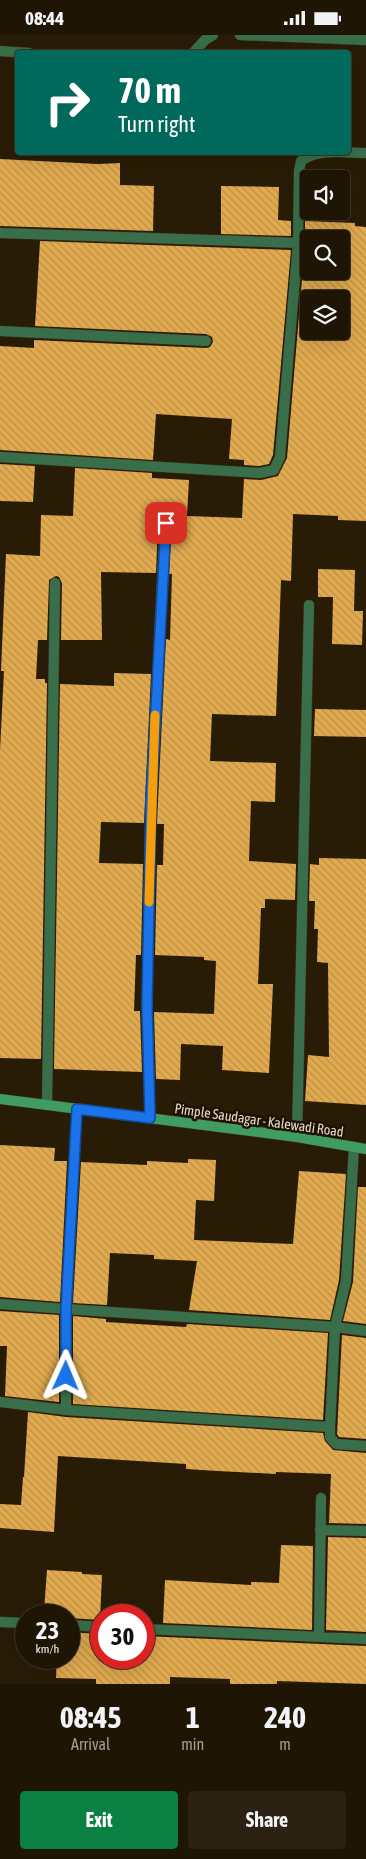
<!DOCTYPE html>
<style>
body{margin:0;font-family:"Asap Condensed",sans-serif;background:#2c2213;color:#f1f3f6;height:100vh;display:flex;flex-direction:column;font-size:19px;white-space:nowrap}
*{box-sizing:border-box;margin:0}
p{font-size:16px;color:#a19f9a}
.icon{flex:none;width:28px;height:28px;fill:none;stroke:currentColor;stroke-width:2;stroke-linecap:round;stroke-linejoin:round}
.map{position:relative;height:1649px;overflow:hidden}
.details{display:flex;flex-direction:column;background:#1f1504;flex:1}
.details>*{flex:none}
.guide{position:absolute;left:15px;top:15px;width:336px;height:105px;border-radius:5px;box-shadow:0 5px 20px #0002,0 0 0 1px #3c3426;background:#00695c;color:#fff;overflow:hidden}
.controls{position:absolute;left:300px;top:135px;display:grid;gap:10px}
.controls a{display:grid;place-items:center;width:50px;height:50px;border-radius:5px;background:#1f1504;box-shadow:0 5px 20px #0002,0 0 0 1px #3c3426;font-size:25px}
.speed{position:absolute;left:15px;top:1569px;display:flex;gap:10px;font-size:25px;font-weight:700;text-align:center}
.speed>*{display:grid;place-content:center;width:65px;height:65px;border-radius:50%;background:#1f1504;box-shadow:0 5px 20px #0002,0 0 0 1px #3c3426;line-height:1}
.speed small{font-size:12px;font-weight:400}
.speed .limit{border:8px solid #d22;background:#fff;color:#111}
.pin{position:absolute;display:grid;place-items:center;width:42px;height:42px;color:#fff;margin:-21px;border-radius:10px;box-shadow:0 2px 8px #0006}
.me{position:absolute;width:55px;margin:-28px;rotate:1deg;stroke-linejoin:round;filter:drop-shadow(0 0 4px #0008)}
.turn{display:flex;align-items:center;gap:18px;height:105px;padding:0 20px;font-size:22px}
.turn .icon{width:65px;height:65px;stroke-width:2.5}
.turn b{display:block;font-size:35px;line-height:42px}
.eta{display:flex;justify-content:space-evenly;align-items:center;height:85px;text-align:center}
.eta b{font-size:30px;font-weight:700;line-height:35px}
.button{display:flex;gap:10px;margin-top:auto;padding:10px 20px}
.button a{flex:1;height:58px;border-radius:5px;background:#0b8043;color:#fff;font-size:20px;font-weight:700;line-height:58px;text-align:center}
.button a+a{background:#2c2213;color:#f1f3f6}
.status{display:flex;justify-content:space-between;align-items:center;height:35px;padding:0 25px;background:#1f1504;direction:ltr}
.status svg{height:14px;fill:currentColor}
.map>svg:first-child{display:block}
.building{fill:url(#building-back-hatch);fill-rule:evenodd}
.lines{fill:none;stroke-linecap:round;stroke-linejoin:round}
.street-casing{stroke:#433622;stroke-width:11}
.secondary-casing{stroke:#433622;stroke-width:11}
.street{stroke:#386f4a;stroke-width:10}
.secondary{stroke:#3f9d61;stroke-width:10}
.route-casing{stroke:#114b97;stroke-width:12}
.route{stroke:#1a73e8;stroke-width:9}
.slow{stroke:#f59e0b;stroke-width:9}
.labels{text-anchor:middle;stroke-width:5;stroke-linejoin:round;paint-order:stroke}
.street-label{font-size:14px;fill:#e1d8cb;stroke:#1f1200}
</style>
<div class="status"><b>08:44</b><svg viewBox="0 0 49 12"><path d="M0 12V9h3v3zM5 12V6h3v6zM10 12V3h3v9zM15 12V0h3v12zM26 1h20v11H26zM47 4h2v5h-2z"/></svg></div>
<div class="map">
<svg width="366" height="1649" viewBox="0 0 366 1649">
<defs>
<pattern id="building-back-hatch" width="6" height="6" patternUnits="userSpaceOnUse" patternTransform="scale(1.25)"><rect width="6" height="6" fill="#e2aa4e"/><path d="M-1 5l2 2M0 0l6 6M5-1l2 2" fill="none" stroke="#ba904a"/></pattern>
</defs>
<rect width="100%" height="100%" fill="#291c06"/>
<!-- building -->
<path class="building" d="M0 124 98 129 120 128V150L154 151 153 196 0 191Z
M221 151 279 152 278 185 291 186V201L221 199Z
M305 186 355 188V191L366 192V486L338 485V481L293 479 291 546 281 545 276 681 212 679 210 726 276 728 275 767 251 766 249 826 296 829 295 865 265 864V873H261L258 949H273L269 1038 222 1035 223 1011 181 1009 180 1045 156 1044 154 977 214 979 216 926 204 925V922L155 920 157 830H163L164 789H157L158 766 166 604 170 605 172 539H169L172 488 169 483 166 481 161 482 158 488 156 538 101 537 102 605H61L62 548 59 542 56 541 49 545 47 605H38L36 644H45V648H47L41 1024 0 1023V715L4 636H1L6 519 40 521 41 480 73 481 75 433 152 438V443L189 445 187 481 242 483 244 444 261 445 278 441 287 423 305 209ZM309 204H341V236H309ZM309 264H341V296H309Z
M40 206 291 215 273 420 269 429 259 431 244 430V425L229 424 232 384 156 379 153 425 0 415V311L34 313V305L206 313 210 312 213 307 212 302 206 299 35 291Z
M0 429 35 431 33 467 0 466Z
M318 534 355 535 354 576H363L362 610 332 609 333 562H318Z
M114 638 151 639 144 788 101 787 99 828 143 829 141 920H136L134 976H140L142 1037 54 1034 60 649 114 651Z
M315 674 366 675V702L314 701Z
M319 823 366 824V1070L305 1066 308 1020 329 1022 328 928 317 927 318 894H314L315 866H309L310 829 319 830Z
M0 1110 55 1113 54 1126H67L60 1267 0 1262Z
M188 1124 216 1125 214 1166 196 1165 194 1205 293 1209 299 1136 346 1139 339 1245 330 1285 189 1275 197 1226 154 1224V1220L110 1218 107 1270 73 1268 81 1127 147 1130V1126L188 1128Z
M358 1152H366V1289L343 1286 353 1247Z
M0 1276 59 1280V1367L5 1361 7 1311H0Z
M73 1281 106 1284V1287L186 1292 187 1289 328 1298 323 1385 73 1369Z
M342 1300 366 1303V1404L339 1402 337 1399Z
M28 1377 66 1382 323 1398 325 1406 333 1415 366 1418V1489L329 1488 331 1439 276 1437V1439L218 1436 186 1434V1429L58 1421 54 1497 0 1493V1469L21 1470 23 1442H24Z
M328 1502 366 1503V1597L326 1595Z
M281 1510 313 1511 312 1595 163 1588 165 1545 251 1550V1547L279 1548Z
M47 1535 82 1537V1539L102 1540 100 1585 69 1583V1577L44 1576Z
M69 1597 99 1599V1603H101V1622H144V1601L366 1611V1649L277 1646V1649H230V1644L170 1642V1649H96V1644L56 1643 57 1622H69Z"/>
<g class="lines">
<defs>
<path id="street" d="M240 0 366 5
M0 16 29 18
M193 18 205 5 213 0
M0 198 298 208
M0 296 206 306
M0 422 260 438 274 435 280 422 298 208 299 136 301 126C319 113 344 118 366 118
M47 1070 55 548
M77 1074 66 1274 335 1292 346 1246 354 1112
M150 1083 147 970 151 766 165 488
M297 1102 309 570
M0 1269 66 1274V1375
M0 1367 66 1375 330 1392 335 1292 366 1296
M330 1392V1402L336 1409 366 1411
M320 1495 366 1496
M0 1587 26 1588
M69 1590 101 1592
M144 1594 366 1604
M319 1602 321 1463"/>
<path id="secondary" d="M0 1064 297 1102 366 1114"/>
</defs>
<!-- street casing -->
<use href="#street" class="street-casing"/>
<!-- secondary casing -->
<use href="#secondary" class="secondary-casing"/>
<!-- street -->
<use href="#street" class="street"/>
<!-- secondary -->
<use href="#secondary" class="secondary"/>
</g>
<g class="lines">
<defs>
<path id="route" d="M66 1341V1274L77 1074 150 1083 147 970 151 766 166 488"/>
</defs>
<!-- route casing -->
<use href="#route" class="route-casing"/>
<!-- route -->
<use href="#route" class="route"/>
<!-- slow -->
<path class="slow" d="M149 867 155 680"/>
</g>
<g class="labels">
<!-- street labels -->
<g class="street-label">
<text transform="translate(259 1085) rotate(8)" y="5">Pimple Saudagar - Kalewadi Road</text>
</g>
</g>
</svg>
<div class="controls">
<a><svg class="icon" aria-label="sound" viewBox="0 0 24 24"><path d="M4 9h4l5-4v14l-5-4H4zM17 9q2 3 0 6"/></svg></a>
<a><svg class="icon" aria-label="search" viewBox="0 0 24 24"><circle cx="10" cy="10" r="6"/><path d="M15 15l6 6"/></svg></a>
<a><svg class="icon" aria-label="layers" viewBox="0 0 24 24"><path d="M12 4l9 5-9 5-9-5zM3 14l9 5 9-5"/></svg></a>
</div>
<div class="speed"><div>23<small>km/h</small></div><div class="limit">30</div></div>
<div class="pin" style="left:166px;top:488px;background:#d93025"><svg class="icon" aria-label="arrive" viewBox="0 0 24 24"><path d="M6 21V4h12l-3 4 3 4H6"/></svg></div>
<svg class="me" style="left:66px;top:1341px" viewBox="-20 -20 40 40"><path d="M0-17L14 15 0 8-14 15z" fill="#1a73e8" stroke="#fff" stroke-width="4"/></svg>
<div class="guide">
<div class="turn"><svg class="icon" aria-label="right" viewBox="0 0 24 24"><path d="M7 20v-9h11M14 6l5 5-5 5"/></svg><div><b>70 m</b>Turn right</div></div>
</div>
</div>
<section class="details">
<div class="eta">
<div><b>08:45</b><p>Arrival</p></div>
<div><b>1</b><p>min</p></div>
<div><b>240</b><p>m</p></div>
</div>
<div class="button"><a>Exit</a><a>Share</a></div>
</section>
